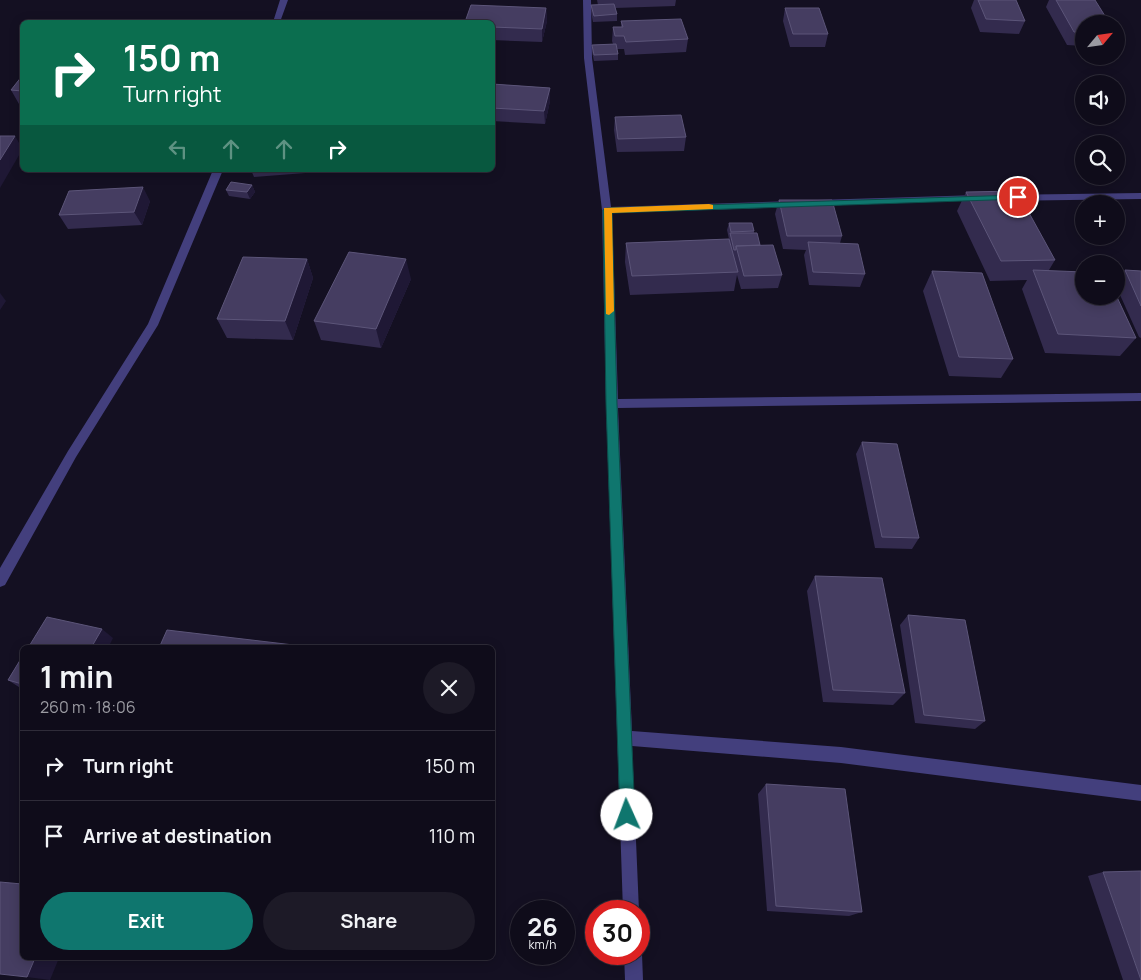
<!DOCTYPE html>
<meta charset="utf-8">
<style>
body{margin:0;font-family:Manrope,sans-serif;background:#1d1a27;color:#f1f3f6;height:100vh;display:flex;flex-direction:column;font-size:19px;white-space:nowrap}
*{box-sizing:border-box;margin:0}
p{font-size:16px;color:#9b9ba2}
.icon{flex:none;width:28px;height:28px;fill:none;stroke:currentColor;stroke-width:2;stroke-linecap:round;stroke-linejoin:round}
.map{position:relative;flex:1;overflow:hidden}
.panel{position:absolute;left:20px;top:645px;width:475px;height:315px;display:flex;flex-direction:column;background:#0f0c1a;border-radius:8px;box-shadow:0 2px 12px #0003,0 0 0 1px #2f2c39}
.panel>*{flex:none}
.guide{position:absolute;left:20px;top:20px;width:475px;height:152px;border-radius:8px;box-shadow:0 2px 12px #0003,0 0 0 1px #2f2c39;background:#0b6e4f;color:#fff;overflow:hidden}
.needle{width:32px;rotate:61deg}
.tools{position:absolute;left:1075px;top:15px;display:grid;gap:10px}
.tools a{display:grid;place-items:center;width:50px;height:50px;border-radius:50%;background:#0f0c1a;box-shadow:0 2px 12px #0003,0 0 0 1px #2f2c39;font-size:25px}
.speed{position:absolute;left:510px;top:900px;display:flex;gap:10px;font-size:25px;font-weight:700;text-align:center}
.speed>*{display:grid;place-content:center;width:65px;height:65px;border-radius:50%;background:#0f0c1a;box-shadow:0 2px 12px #0003,0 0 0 1px #2f2c39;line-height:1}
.speed small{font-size:12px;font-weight:400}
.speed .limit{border:8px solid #d22;background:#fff;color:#111}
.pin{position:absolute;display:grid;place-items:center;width:42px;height:42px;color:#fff;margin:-21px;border:2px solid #fff;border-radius:50%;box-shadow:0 1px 5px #0007}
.me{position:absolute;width:55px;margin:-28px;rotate:358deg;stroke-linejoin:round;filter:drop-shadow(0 0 4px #0008)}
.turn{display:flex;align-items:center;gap:18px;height:105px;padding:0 20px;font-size:22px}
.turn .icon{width:65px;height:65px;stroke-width:2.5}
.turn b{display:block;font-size:35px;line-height:42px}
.lanes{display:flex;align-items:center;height:48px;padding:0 20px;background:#0003;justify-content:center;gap:25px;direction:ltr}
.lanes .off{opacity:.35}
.round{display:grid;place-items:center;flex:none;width:52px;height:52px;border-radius:26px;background:#1d1a27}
.head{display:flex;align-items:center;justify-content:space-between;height:85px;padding:0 20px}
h1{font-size:30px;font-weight:700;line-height:38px}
.button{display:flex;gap:10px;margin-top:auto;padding:10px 20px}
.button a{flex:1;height:58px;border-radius:30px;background:#0f766e;color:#fff;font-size:20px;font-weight:700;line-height:58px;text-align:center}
.button a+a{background:#1d1a27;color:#f1f3f6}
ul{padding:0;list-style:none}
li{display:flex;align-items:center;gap:15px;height:70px;padding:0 20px;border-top:1px solid #2f2c39}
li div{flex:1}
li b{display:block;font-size:19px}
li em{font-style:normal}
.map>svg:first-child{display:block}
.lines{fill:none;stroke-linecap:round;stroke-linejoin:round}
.street{fill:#433f7d;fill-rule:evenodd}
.wall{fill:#332b4e}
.shaded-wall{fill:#1f1835}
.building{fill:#453d61;stroke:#5c5579}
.route{fill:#0f766e;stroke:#0a4d48}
.slow{fill:#f59e0b}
</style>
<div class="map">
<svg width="1141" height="980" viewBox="0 0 1141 980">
<rect width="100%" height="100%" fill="#141022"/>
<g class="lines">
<!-- street -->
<path class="street" d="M280 0H288L280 22H273Z
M583 0H591L592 58 611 207 795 201 800 204 795 207 612 213 618 399 1141 393V401L618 408 632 731 841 747 1141 785V801L841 763 632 746 639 911V913L623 911 606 404 602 210 584 58Z
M213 170H223L158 325 76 457 5 585 0 587V568L68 451 148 324Z
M1141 193V199L1004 201 999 198 1004 195Z
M979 195 982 196V200L817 206 812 203 817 200Z
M639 948 642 954 643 980H625L624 954H639Z"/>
</g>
<!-- wall -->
<path class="wall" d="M597 0H676L675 6 615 8 617 14V21L593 22 591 12V5H598Z
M974 0H1016L1025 21 1019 34 980 32 971 8Z
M1049 0H1095L1084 24V46L1067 45 1046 7Z
M546 8 547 21 542 42 492 40V22Z
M785 8 828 34 825 47H790L783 21Z
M621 21 688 39 686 52 625 55 624 49H617L618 54V60L594 61 592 52V45L613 44 612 41 613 27H621Z
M22 76V104H19L11 90Z
M492 84 550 88V101L545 124 492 121Z
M615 117 686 137 684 151 617 152 614 130Z
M251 170H344L254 177Z
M252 185 255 192 250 199 229 196 226 190Z
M966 192 1055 260 1049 270 1136 338 1120 356 1045 353 1022 289 1027 280 990 281 957 211Z
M779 200 842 236 840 243 865 274 860 287 809 285 804 255 806 250 783 249 775 214Z
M150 201 142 225 68 229 59 215Z
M729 223 754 231V233L760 245 782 275 778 288 741 289 737 275 734 291 630 295 625 262 626 243 729 239 727 230Z
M307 259 313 278 293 340 227 338 217 319Z
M1125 270 1141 271V338L1139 337 1116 286V282Z
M932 271 1013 359 1001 378 949 376 923 291Z
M411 279 381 348 321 340 314 321Z
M862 442 919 538 912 549 875 548 856 454Z
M815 576 905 693 893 705 823 702 807 591Z
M908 615 985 721 975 729 915 723 900 625Z
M22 657V689L8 680Z
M766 784 862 912 849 916 767 911 758 794Z
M1103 872 1141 980H1123L1088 876Z"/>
<!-- shaded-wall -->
<path class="shaded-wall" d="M546 8 547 21 542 42V29Z
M550 88V101L545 124 544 111Z
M15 136 22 148V150L0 188V160Z
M252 185 255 192 250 199 247 192Z
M143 187 150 201 142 225 134 212Z
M307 259 313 278 293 340 285 321Z
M406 259 411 279 381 348 376 329Z
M0 293 6 301 0 310Z
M102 629 113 638 108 648H91Z
M35 958H59L50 980 27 977Z"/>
<!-- building -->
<path class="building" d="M978 0H1016L1025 21 986 19Z
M1056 0H1095L1110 24H1084V32H1074Z
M614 4 617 14 594 16 591 5Z
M471 5 546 8 542 29 492 27V22H465Z
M785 8H819L828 34H793Z
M681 19 688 39 626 42 624 36H615L613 27H623L621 21Z
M616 44 618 54 594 55 592 45Z
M22 76V91L11 90Z
M492 84 550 88 544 111 492 108Z
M681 115 686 137 618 139 615 117Z
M0 136H15L0 160Z
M231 182 252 185 247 192 226 190Z
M143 187 134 212 59 215 69 191Z
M1017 191 1055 260 1001 261 966 192Z
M779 200H832L842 236H787Z
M729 223H752L754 231 731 232Z
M730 233H757L760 245 736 246V250H734Z
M729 239 738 272 632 276 626 243Z
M808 242 858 244 865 274 813 272Z
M773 245 782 275 744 276 736 246Z
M349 252 406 259 376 329 314 321Z
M243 257 307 259 285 321 217 319Z
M1033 270 1084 272V296H1116V295L1136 338 1058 334Z
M1125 270 1141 271V306Z
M932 271 982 273 1013 359 959 357Z
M862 442 897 444 919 538 882 537Z
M815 576 882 578 905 693 833 690Z
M908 615 965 620 985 721 924 715Z
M47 617 102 629 91 648H28Z
M167 630 302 646V648H159Z
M22 657V684L8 680Z
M766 784 845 789 862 912 776 906Z
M1141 871V980L1103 872Z
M0 882 22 884V958H35L27 977 0 974Z"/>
<!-- route -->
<path class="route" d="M1018 195H1021V199L612 213 617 404 635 815 632 820 627 822 622 820 620 815 606 404 603 210 607 208Z"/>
<!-- slow -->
<path class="slow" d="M709 204 713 205V209L612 213 614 311 609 315 606 314 604 208Z"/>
</svg>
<div class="tools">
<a><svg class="needle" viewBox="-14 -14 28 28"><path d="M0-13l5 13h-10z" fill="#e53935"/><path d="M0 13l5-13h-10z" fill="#9b9ba2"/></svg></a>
<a><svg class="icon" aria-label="sound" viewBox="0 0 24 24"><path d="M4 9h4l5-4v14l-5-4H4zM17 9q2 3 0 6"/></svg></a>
<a><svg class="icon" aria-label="search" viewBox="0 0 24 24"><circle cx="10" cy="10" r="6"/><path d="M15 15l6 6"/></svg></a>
<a>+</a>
<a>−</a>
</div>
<div class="speed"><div>26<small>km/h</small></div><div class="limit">30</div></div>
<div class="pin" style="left:1018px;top:197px;background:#d93025"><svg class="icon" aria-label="arrive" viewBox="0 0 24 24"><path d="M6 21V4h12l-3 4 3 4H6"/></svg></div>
<svg class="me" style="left:627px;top:815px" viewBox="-20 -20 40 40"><circle r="19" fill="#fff"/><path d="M0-13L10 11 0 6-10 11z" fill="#0f766e"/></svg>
<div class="guide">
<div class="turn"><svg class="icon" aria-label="right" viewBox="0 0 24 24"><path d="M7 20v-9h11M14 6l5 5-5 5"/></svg><div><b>150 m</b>Turn right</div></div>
<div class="lanes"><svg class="icon off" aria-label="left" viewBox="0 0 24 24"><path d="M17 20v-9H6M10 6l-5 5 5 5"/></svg><svg class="icon off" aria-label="ahead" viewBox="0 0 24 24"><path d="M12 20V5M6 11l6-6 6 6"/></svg><svg class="icon off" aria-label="ahead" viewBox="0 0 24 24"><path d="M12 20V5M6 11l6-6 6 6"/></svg><svg class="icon" aria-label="right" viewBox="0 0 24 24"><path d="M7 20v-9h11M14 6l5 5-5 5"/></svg></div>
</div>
<section class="panel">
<div class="head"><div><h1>1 min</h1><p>260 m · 18:06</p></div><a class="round"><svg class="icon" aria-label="close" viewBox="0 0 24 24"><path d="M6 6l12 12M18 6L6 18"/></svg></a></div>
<ul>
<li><svg class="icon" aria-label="right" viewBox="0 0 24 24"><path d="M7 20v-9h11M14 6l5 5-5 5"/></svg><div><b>Turn right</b></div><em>150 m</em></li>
<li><svg class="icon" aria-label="arrive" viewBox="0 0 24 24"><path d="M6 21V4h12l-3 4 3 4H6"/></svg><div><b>Arrive at destination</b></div><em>110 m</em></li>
</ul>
<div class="button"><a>Exit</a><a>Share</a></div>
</section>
</div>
